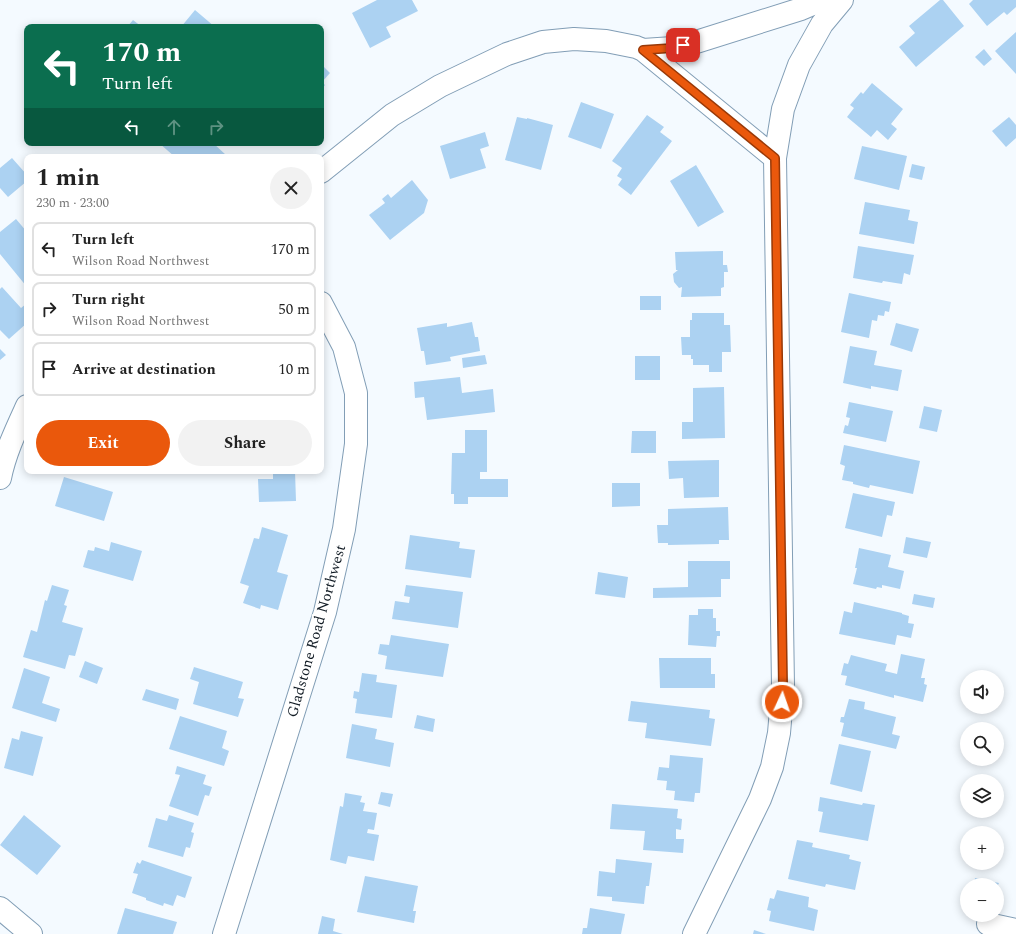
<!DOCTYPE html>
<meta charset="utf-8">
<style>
body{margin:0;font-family:Spectral,serif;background:#f2f2f2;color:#222;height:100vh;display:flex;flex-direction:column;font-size:15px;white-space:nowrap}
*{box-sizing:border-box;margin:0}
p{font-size:13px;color:#767676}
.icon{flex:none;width:22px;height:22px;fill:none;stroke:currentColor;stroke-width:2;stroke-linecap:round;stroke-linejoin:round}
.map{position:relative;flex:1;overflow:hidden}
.details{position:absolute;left:24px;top:154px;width:300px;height:320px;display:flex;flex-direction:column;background:#fff;border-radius:8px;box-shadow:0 2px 10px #0003}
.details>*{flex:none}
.top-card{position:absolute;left:24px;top:24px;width:300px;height:122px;border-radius:8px;box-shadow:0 2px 10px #0003;background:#0b6e4f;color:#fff;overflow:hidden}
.tools{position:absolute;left:960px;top:670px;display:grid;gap:8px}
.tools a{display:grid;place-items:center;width:44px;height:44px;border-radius:50%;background:#fff;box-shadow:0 2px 10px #0003;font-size:20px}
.pin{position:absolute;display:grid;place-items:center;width:34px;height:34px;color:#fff;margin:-17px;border-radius:8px;box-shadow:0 2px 6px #0006}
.me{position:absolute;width:44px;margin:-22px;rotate:3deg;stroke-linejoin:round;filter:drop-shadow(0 0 3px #0008)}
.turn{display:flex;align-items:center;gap:14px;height:84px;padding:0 12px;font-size:18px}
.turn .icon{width:52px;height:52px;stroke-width:2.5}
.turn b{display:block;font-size:28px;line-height:34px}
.lanes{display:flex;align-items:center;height:38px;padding:0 12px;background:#0003;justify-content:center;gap:20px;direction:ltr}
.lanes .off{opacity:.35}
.round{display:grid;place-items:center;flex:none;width:42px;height:42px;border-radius:21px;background:#f2f2f2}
.head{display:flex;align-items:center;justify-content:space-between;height:68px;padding:0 12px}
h1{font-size:24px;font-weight:700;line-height:30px}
.cta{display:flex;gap:8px;margin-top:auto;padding:8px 12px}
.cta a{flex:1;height:46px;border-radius:24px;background:#ea580c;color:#fff;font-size:16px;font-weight:700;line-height:46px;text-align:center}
.cta a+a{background:#f2f2f2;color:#222}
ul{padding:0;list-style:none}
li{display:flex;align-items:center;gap:12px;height:54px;margin:0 8px 6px;padding:0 4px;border:2px solid #e0e0e0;border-radius:8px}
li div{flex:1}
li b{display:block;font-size:15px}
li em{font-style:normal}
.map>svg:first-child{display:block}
.building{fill:#acd2f2}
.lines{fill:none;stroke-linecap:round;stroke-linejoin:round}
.minor-casing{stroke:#829eb6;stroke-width:24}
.minor{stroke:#fff;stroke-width:22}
.route-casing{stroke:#983908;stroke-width:10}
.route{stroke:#ea580c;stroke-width:7}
.labels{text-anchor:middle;stroke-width:4;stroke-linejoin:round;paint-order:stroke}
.street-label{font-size:15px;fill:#121c25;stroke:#fff}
</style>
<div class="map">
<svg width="1016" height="934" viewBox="0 0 1016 934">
<rect width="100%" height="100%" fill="#f4faff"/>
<!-- building -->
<path class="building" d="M377 0H412L418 11 386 27 391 37 370 48 352 13Z
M940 0H943L964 26 916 67 899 47 915 33 909 26Z
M973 0H1016V7L1007 15 1004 12 987 26 969 4Z
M195 10 215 27H181Z
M133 20 142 27H127Z
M1016 32V74L995 51Z
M984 49 992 59 984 66 975 57Z
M324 67 330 73 322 82 325 85 321 90V69L322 70Z
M872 83 903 109 891 124 897 129 888 140 877 130 871 137 847 117 854 108 850 105 861 92 863 94Z
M581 102 614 114 601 149 568 137Z
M647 115 664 127 660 132 672 141 631 195 618 185 622 179 617 176 622 168 612 161Z
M517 117 527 119V118L553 125 541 170 505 160Z
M1009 117 1016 125V138L1006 147 992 131Z
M485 132 489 146 480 149 486 168 450 179 440 146Z
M159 143H213L226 155 224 157H175Z
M862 146 907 156 899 190 854 179Z
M12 158 27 175V181L8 197 0 188V168Z
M912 164 925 167 922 180 909 177Z
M696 165 724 212 698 227 670 181Z
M412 180 428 200 424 213 390 240 369 215 385 203 382 199 388 194 391 198Z
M865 202 910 210 908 220 918 222 914 244 859 234Z
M16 219 27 232V287L0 254V232Z
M858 246 914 255 910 275 904 273 902 284 883 281 882 283 853 278Z
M723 251V265H727L728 272H724V287L721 288V296L681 297 682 287 679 288 674 282 673 274 678 270H676L675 252Z
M2 287 21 308 26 304H27V323L9 339 0 330V289Z
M849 293 891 302 889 312 885 311 884 316 878 315 877 321 872 320 869 338 841 332Z
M640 296H661V310H640Z
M692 313H724V325H730L731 352H722V372H709V365H693V359H691V355H682L681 337H690V320H692Z
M472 322 475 337H478L480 351 450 357 451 361 426 365 424 351H421L417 328 447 323V327Z
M896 323 919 329 912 352 890 345Z
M850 346 877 351 874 365 902 370 898 391 871 386V389L843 383Z
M0 349 6 355 0 360Z
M485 355 487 364 463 368 462 358Z
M635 356H660V380H635Z
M460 377 462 393 493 389 495 412 427 420 424 397 415 398 414 382Z
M724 387 725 438 682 439V422H693V388Z
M849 402 893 411 886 442 843 433 845 425 848 426 850 418 846 417Z
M924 406 942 410 937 432 919 428Z
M465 430H487V472H480V479H508V497H468V504H454V494H451L452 453H465Z
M632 431H656V453H631Z
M844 445 920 461 913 494 870 485 869 488 853 484V482L842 480 845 466 840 464Z
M719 460V497L684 498 683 478 669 479 668 461Z
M273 471H295L296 501 259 502 258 479H273Z
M64 477 113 492 104 521 55 506Z
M612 483H640V506L612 507Z
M853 493 895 502 892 516 887 515 882 537 845 528Z
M728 507 729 540H719V544L668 545V543H658L657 525H668V509Z
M262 527 288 535 277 572 288 575 278 610 261 605 260 609 243 603 249 586 240 583 254 538 259 539Z
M410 535 460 542 459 548 475 550 471 578 405 569Z
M906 537 931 542 927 558 903 553Z
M111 542 142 551 133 581 83 567 88 550 94 551 95 547 109 551Z
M859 548 891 555 888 567 904 571 900 589 882 585V588L877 587 876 589 853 584 857 568H855Z
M688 561H730V579H721V597L653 598V588L688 587Z
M598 572 628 577 625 598 595 594Z
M52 585 69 590 64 605 67 606 62 622 83 628 75 656 69 655 65 669 23 657 31 630 37 632 45 600 47 601Z
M406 585 463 592 458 628 392 619 395 601 409 603 410 597 404 596Z
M914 594 935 598 933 608 912 604Z
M854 602 902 613V614L909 616 908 623 914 624 911 638 897 635 895 645 839 634 844 611 852 613Z
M698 609H713V618H716V631H720V636H717L716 647 688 645 689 615H698Z
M391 635 449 644 443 677 385 669 387 656 378 654 380 644 389 645Z
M901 654 925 659 921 678H925L924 684 927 685 923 702 894 695V698L845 685 847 676 841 675 844 663 848 664 851 655 887 664 885 671 897 674Z
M659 658H711V674H715V688H660Z
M85 661 103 668 97 684 79 677Z
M194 667 243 682 238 698 244 699 238 717 193 704 199 682 190 679Z
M24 668 50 677 42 703 60 709 56 722 12 708Z
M362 673 377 675 376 682 397 685 392 718 355 713 357 699 353 698 354 691 359 692Z
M146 689 179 699 176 710 142 700Z
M849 699 865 702 864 709 896 717 892 734 900 736 896 749 841 736 844 723 840 722 841 717H844Z
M631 701 710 710 709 718 715 719 711 746 645 738 647 723 628 721Z
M417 715 435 719 433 732 414 728Z
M180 716 227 731 222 748 229 751 224 766 169 749Z
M352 724 377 729 375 739 394 743 390 767 346 758Z
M21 731 43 737 33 776 4 768 12 738 19 740Z
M839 744 871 751 862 792 830 784Z
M670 755 703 758 700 793H695L694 802 674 800 675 791 666 790 667 781 657 780 659 767 669 768Z
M177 766 206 775 203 784 212 787 209 796 205 795 198 816 169 806 180 775 175 774Z
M381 792 393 794 390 807 378 804Z
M345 793 362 796 360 802 365 803 363 811 377 813 374 830 368 829 367 833 379 835 374 861 348 856 346 864 330 860 340 806 343 807Z
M820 797 862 805 863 803 875 805 868 841 819 832 823 812 818 811Z
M612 804 678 809 677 818 682 819 681 830 676 829V839H684L683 853 643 850 645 831 610 829Z
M24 815 61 846 37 875 0 845Z
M169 815 194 823 191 832 194 833 190 848 186 847 183 857 148 847 156 818 167 821Z
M797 840 813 843 812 847 850 855 849 859 861 862 855 890 826 884 825 887 788 879Z
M616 859 652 863 649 886H646L644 904 612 901V897L597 896 599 871 615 873Z
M142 860 192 877 185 898 177 895 173 906 164 903 163 906 146 900V898L132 893 138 874 133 873 137 862 140 864Z
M365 876 418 886 413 911H416L414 923 357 912Z
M975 878 999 883 998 885H974Z
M777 890 809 897 808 907 818 910 814 931 769 921 771 911 767 910 770 898 774 899Z
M125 908 177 922 173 934H117Z
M590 908 625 914 621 934H582L583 928H587Z
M322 916 335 919 333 931 343 934H318Z
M754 930 766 934H753Z"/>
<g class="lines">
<defs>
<path id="minor" d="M643 50 775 158
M321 172 392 115 440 86 507 54 543 42 574 39 606 41 636 47 643 50 673 48 693 43 801 9 822 0
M0 478C5 453 16 430 27 406
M0 908 31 934
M988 924 1016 930
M224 934 325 612 344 529 356 444V393L344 347 321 303
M694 934 760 799 772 767 779 733 783 686 775 158 783 109 799 65 822 24 842 0"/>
</defs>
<!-- minor casing -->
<use href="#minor" class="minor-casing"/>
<!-- minor -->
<use href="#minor" class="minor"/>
</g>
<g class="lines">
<defs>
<path id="route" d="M683 45 673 48 643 50 775 158 783 686 782 702"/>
</defs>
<!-- route casing -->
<use href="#route" class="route-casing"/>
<!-- route -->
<use href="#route" class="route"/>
</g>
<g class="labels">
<!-- street labels -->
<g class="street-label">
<text transform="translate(316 631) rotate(-74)" y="5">Gladstone Road Northwest</text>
</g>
</g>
</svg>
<div class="tools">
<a><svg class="icon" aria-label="sound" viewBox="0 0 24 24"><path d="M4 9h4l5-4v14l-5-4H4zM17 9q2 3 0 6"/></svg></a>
<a><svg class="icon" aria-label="search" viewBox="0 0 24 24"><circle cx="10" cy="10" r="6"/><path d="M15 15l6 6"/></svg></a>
<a><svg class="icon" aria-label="layers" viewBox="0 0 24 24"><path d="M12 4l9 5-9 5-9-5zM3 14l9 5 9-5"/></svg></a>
<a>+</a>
<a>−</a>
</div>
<div class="pin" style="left:683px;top:45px;background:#d93025"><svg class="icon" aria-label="arrive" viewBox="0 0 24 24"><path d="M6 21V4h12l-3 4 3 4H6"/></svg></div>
<svg class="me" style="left:782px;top:702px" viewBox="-20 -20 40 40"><circle r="17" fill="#ea580c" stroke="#fff" stroke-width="3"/><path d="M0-11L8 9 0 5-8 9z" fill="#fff"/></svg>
<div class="top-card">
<div class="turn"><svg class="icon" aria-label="left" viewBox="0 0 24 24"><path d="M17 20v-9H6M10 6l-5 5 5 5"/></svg><div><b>170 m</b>Turn left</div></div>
<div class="lanes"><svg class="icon" aria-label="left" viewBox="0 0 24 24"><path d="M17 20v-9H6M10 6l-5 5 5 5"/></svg><svg class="icon off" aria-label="ahead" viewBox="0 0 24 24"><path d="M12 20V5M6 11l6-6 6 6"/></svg><svg class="icon off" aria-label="right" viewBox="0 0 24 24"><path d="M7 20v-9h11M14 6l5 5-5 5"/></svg></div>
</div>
<section class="details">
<div class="head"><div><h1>1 min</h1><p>230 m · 23:00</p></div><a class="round"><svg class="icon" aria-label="close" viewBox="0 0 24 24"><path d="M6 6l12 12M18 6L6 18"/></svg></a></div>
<ul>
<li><svg class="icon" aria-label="left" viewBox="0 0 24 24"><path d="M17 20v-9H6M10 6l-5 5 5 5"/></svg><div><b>Turn left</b><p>Wilson Road Northwest</p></div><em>170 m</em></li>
<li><svg class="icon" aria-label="right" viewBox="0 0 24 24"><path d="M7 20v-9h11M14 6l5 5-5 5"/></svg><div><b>Turn right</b><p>Wilson Road Northwest</p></div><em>50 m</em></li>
<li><svg class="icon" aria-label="arrive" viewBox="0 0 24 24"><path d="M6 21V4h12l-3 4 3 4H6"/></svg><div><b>Arrive at destination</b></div><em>10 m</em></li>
</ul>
<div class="cta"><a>Exit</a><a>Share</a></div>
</section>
</div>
